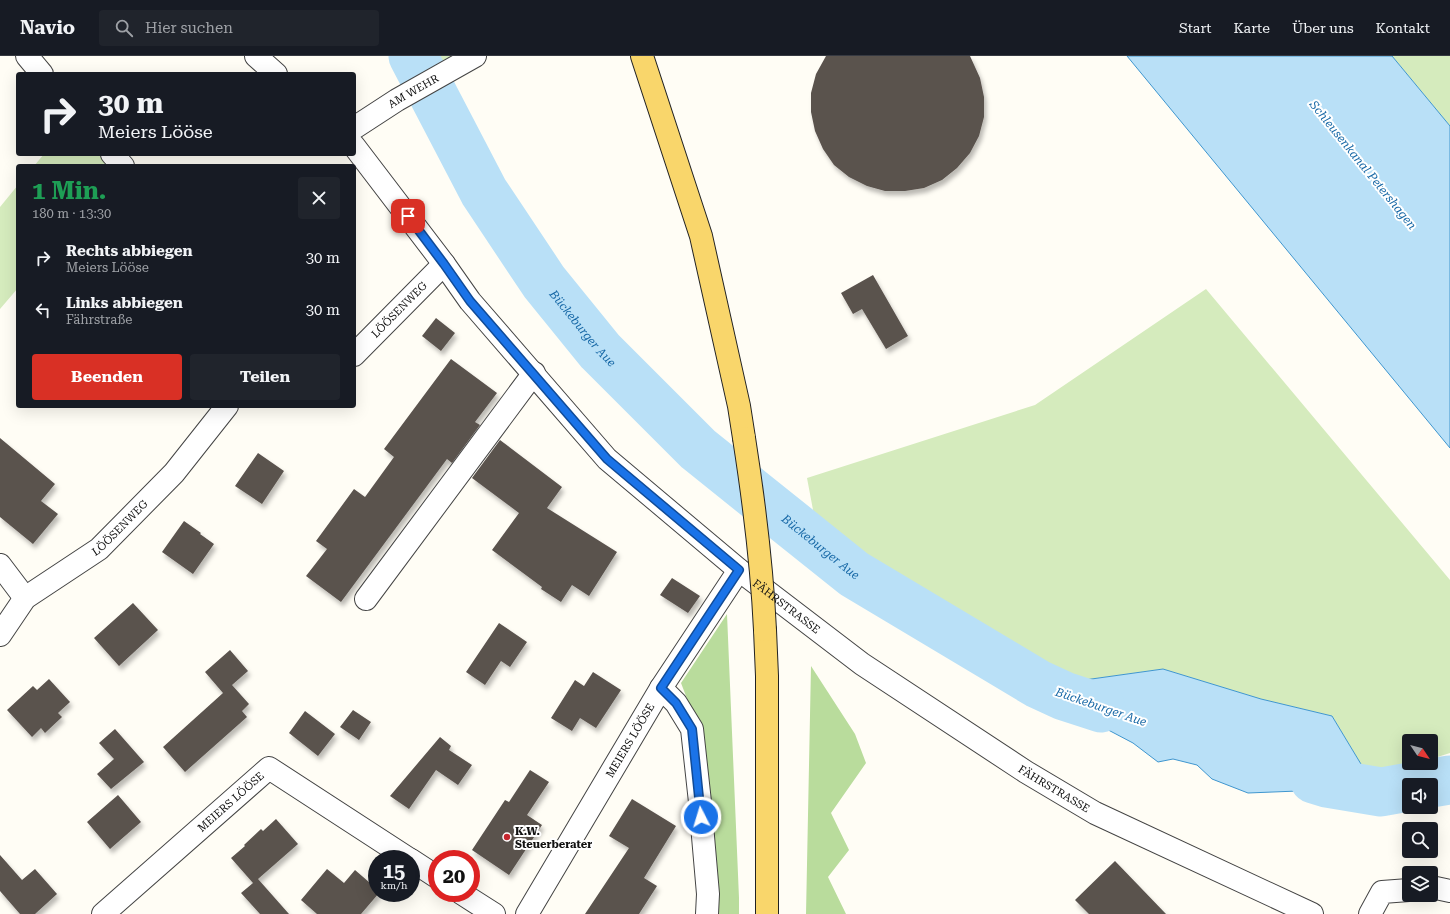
<!DOCTYPE html>
<html lang="de">
<meta charset="utf-8">
<style>
body{margin:0;font-family:"Roboto Serif",serif;background:#20242c;color:#f1f3f6;height:100vh;display:flex;flex-direction:column;font-size:15px;white-space:nowrap}
*{box-sizing:border-box;margin:0}
p{font-size:13px;color:#9ea1a6}
.icon{flex:none;width:22px;height:22px;fill:none;stroke:currentColor;stroke-width:2;stroke-linecap:round;stroke-linejoin:round}
.map{position:relative;flex:1;overflow:hidden}
.drawer{position:absolute;left:16px;top:108px;width:340px;height:244px;display:flex;flex-direction:column;background:#171b24;border-radius:4px;box-shadow:0 4px 16px #0002}
.drawer>*{flex:none}
.top-card{position:absolute;left:16px;top:16px;width:340px;height:84px;border-radius:4px;box-shadow:0 4px 16px #0002;background:#171b24;color:#f1f3f6;overflow:hidden}
.needle{width:26px;rotate:125deg}
.buttons{position:absolute;left:1402px;top:678px;display:grid;gap:8px}
.buttons a{display:grid;place-items:center;width:36px;height:36px;border-radius:4px;background:#171b24;box-shadow:0 4px 16px #0002;font-size:20px}
.speed{position:absolute;left:368px;top:794px;display:flex;gap:8px;font-size:20px;font-weight:700;text-align:center}
.speed>*{display:grid;place-content:center;width:52px;height:52px;border-radius:50%;background:#171b24;box-shadow:0 4px 16px #0002;line-height:1}
.speed small{font-size:10px;font-weight:400}
.speed .limit{border:6px solid #d22;background:#fff;color:#111}
.pin{position:absolute;display:grid;place-items:center;width:34px;height:34px;color:#fff;margin:-17px;border-radius:8px;box-shadow:0 2px 6px #0006}
.me{position:absolute;width:44px;margin:-22px;rotate:355deg;stroke-linejoin:round;filter:drop-shadow(0 0 3px #0008)}
.turn{display:flex;align-items:center;gap:14px;height:84px;padding:0 16px;font-size:18px}
.turn .icon{width:52px;height:52px;stroke-width:2.5}
.turn b{display:block;font-size:28px;line-height:34px}
.round{display:grid;place-items:center;flex:none;width:42px;height:42px;border-radius:4px;background:#20242c}
.summary{display:flex;align-items:center;justify-content:space-between;height:68px;padding:0 16px}
h1{font-size:24px;font-weight:700;line-height:30px;color:#1e9e55}
.cta{display:flex;gap:8px;margin-top:auto;padding:8px 16px}
.cta a{flex:1;height:46px;border-radius:4px;background:#d93025;color:#fff;font-size:16px;font-weight:700;line-height:46px;text-align:center}
.cta a+a{background:#20242c;color:#f1f3f6}
ul{padding:0;list-style:none}
li{display:flex;align-items:center;gap:12px;height:52px;padding:0 16px}
li div{flex:1}
li b{display:block;font-size:15px}
li em{font-style:normal}
header{display:flex;align-items:center;gap:24px;box-sizing:border-box;height:56px;padding:0 20px;background:#171b24;border-bottom:1px solid #363941}
header strong{font-size:19px}
nav{display:flex;gap:22px;margin-inline-start:auto;font-size:14px}
.search{width:280px;height:36px;background:#20242c;display:flex;align-items:center;gap:10px;box-sizing:border-box;padding:0 14px;border-radius:4px;color:#9ea1a6;font-size:15px}
.map>svg:first-child{display:block}
.green{fill:#d5ebbd}
.forest{fill:#b9dc9c}
.water{fill:#b9e0f7;stroke:#3f96cf}
.lines{fill:none;stroke-linecap:round;stroke-linejoin:round}
.river{stroke:#b9e0f7;stroke-width:49}
.building{fill:#5a524d;filter:url(#shadow)}
.minor-casing{stroke:#444;stroke-width:24}
.major-casing{stroke:#222;stroke-width:24}
.minor{stroke:#fff;stroke-width:22}
.major{stroke:#f9d66b;stroke-width:22}
.major-bridge-casing{stroke:#222;stroke-width:24;stroke-linecap:butt}
.major-bridge{stroke:#f9d66b;stroke-width:22}
.route-casing{stroke:#114b97;stroke-width:10}
.route{stroke:#1a73e8;stroke-width:7}
.poi-dot{fill:#c4262e;stroke:#fff;stroke-width:1.5}
.labels{text-anchor:middle;stroke-width:4;stroke-linejoin:round;paint-order:stroke}
.street-label{font-size:11px;fill:#111;stroke:#fff}
.poi-label{font-size:11px;font-weight:bold;fill:#111;stroke:#fff;text-anchor:start}
.water-label{font-size:12px;font-style:italic;fill:#1768a6;stroke:#fff}
</style>
<header>
<strong>Navio</strong>
<div class="search"><svg class="icon" aria-label="search" viewBox="0 0 24 24"><circle cx="10" cy="10" r="6"/><path d="M15 15l6 6"/></svg>Hier suchen</div>
<nav><a>Start</a><a>Karte</a><a>Über uns</a><a>Kontakt</a></nav>
</header>
<div class="map">
<svg width="1450" height="858" viewBox="0 0 1450 858">
<defs>
<filter id="shadow"><feDropShadow dx="2.5" dy="4.5" stdDeviation="2" flood-color="#0004"/></filter>
</defs>
<rect width="100%" height="100%" fill="#fffdf5"/>
<!-- green -->
<path class="green" d="M395 0H480L424 49Z
M1392 0H1450V70Z
M44 98H99L110 110H34Z
M18 129V232L0 253V151Z
M1206 233 1450 524V697L1431 703V685H1409V707H1419L1370 723 1332 660 1261 643 1163 613 1070 626 978 585 817 475 807 422 1035 349Z"/>
<!-- forest -->
<path class="forest" d="M727 558 739 842V858H714L696 666 681 627Z
M811 610 855 678 866 707 831 757 849 794 828 821 846 858H806Z"/>
<!-- water -->
<path class="water" d="M1127 0H1392L1450 70V392Z
M1163 613 1261 643 1332 660 1370 723 1381 736 1357 744 1298 735 1248 737 1212 723 1197 709 1173 703 1158 706 1133 687 1095 667 1032 643 1038 628 1070 626Z"/>
<g class="lines">
<!-- river -->
<g class="river">
<path id="s1" d="M413 0 484 136 544 226 600 295 698 393 854 518 1038 628 1064 640 1101 652"/>
<path d="M1314 723 1327 727 1381 736 1409 731"/>
<path d="M1419 729 1450 724"/>
</g>
</g>
<!-- building -->
<path class="building" d="M826 0H970L980 22 984 41V61L979 80 970 97 957 112 942 124 924 132 905 135H885L867 130 849 121 834 109 823 93 815 75 811 56V37L816 18Z
M873 219 908 280 886 293 862 253 853 258 841 237Z
M436 262 455 277 441 295 422 280Z
M451 303 497 337 475 366 480 369 452 407 447 403 341 546 306 520 327 493 316 485 354 433 365 441 394 401 384 393Z
M0 382 55 428 41 445 58 458 33 488 0 461Z
M500 384 562 431 547 452 617 496 589 540 572 529 561 546 541 533 542 531 492 494 519 457 472 422Z
M258 397 284 415 262 448 235 430Z
M184 465 201 477 200 478 214 488 193 518 162 496Z
M672 522 700 540 688 557 660 539Z
M133 547 158 574 119 610 94 582Z
M499 567 527 586 510 611 501 605 485 629 466 616Z
M230 594 248 615 232 629 249 648 242 655 247 661 185 716 163 691 223 637 205 616Z
M593 616 621 634 596 672 580 662 572 675 551 662 575 624 584 630Z
M49 623 70 646 58 657 62 661 45 677 41 672 32 681 7 654 33 630 37 634Z
M353 654 371 666 359 684 340 671Z
M305 655 335 678 318 700 289 677Z
M115 673 144 706 111 733 97 718 114 703 99 687Z
M440 681 451 690 449 694 472 709 458 729 436 714 409 753 390 740Z
M530 714 549 726 527 759 542 769 509 819 472 794 505 744 509 746Z
M118 739 141 766 110 793 87 766Z
M632 743 676 770 644 822 657 830 639 858H585L629 792 609 780Z
M276 763 298 788 258 823 289 858H260L241 837 253 827 231 802 245 790 244 789 261 773 263 775Z
M0 799 22 824 35 813 57 838 35 858H20L0 835Z
M1115 805 1166 858H1089L1075 844Z
M327 813 344 827 355 814 377 833V837H379L361 858H317L301 844Z"/>
<g class="lines">
<defs>
<g id="minor">
<path d="M27 0 42 18"/>
<path d="M256 0 276 18"/>
<path id="s2" d="M354 72 397 44 475 0"/>
<path id="s3" d="M354 90 444 208 470 245 607 403 739 514 862 608 1026 716 1095 757 1312 858"/>
<path d="M112 98 123 110"/>
<path id="s4" d="M354 299 444 208"/>
<path d="M0 509 25 542"/>
<path d="M366 543 534 317"/>
<path id="s5" d="M0 579 25 542 99 493 174 417 227 350"/>
<path d="M661 632 676 647 692 673 700 746 708 838 707 858"/>
<path d="M411 804 437 821"/>
<path d="M1431 832H1436L1450 835"/>
<path d="M461 837 494 858"/>
<path id="s6" d="M103 858 269 712 409 803"/>
<path id="s7" d="M527 858 661 632 739 514"/>
<path d="M1370 858 1382 836 1409 834"/>
</g>
<path id="major" d="M642 0 701 180 739 350 744 382
M765 574 767 620V858"/>
</defs>
<!-- minor casing -->
<use href="#minor" class="minor-casing"/>
<!-- major casing -->
<use href="#major" class="major-casing"/>
<!-- minor -->
<use href="#minor" class="minor"/>
<!-- major -->
<use href="#major" class="major"/>
<defs>
<path id="major-bridge" d="M744 382C754 446 762 510 765 574"/>
</defs>
<!-- major-bridge casing -->
<use href="#major-bridge" class="major-bridge-casing"/>
<!-- major-bridge -->
<use href="#major-bridge" class="major-bridge"/>
</g>
<g class="lines">
<defs>
<path id="route" d="M408 160 444 208 470 245 607 403 739 514 661 632 676 647 692 673 701 761"/>
</defs>
<!-- route casing -->
<use href="#route" class="route-casing"/>
<!-- route -->
<use href="#route" class="route"/>
</g>
<!-- markers -->
<circle class="poi-dot" cx="507" cy="781" r="4"/>
<g class="labels">
<!-- street labels -->
<g class="street-label">
<text dy="4" stroke="none"><textPath href="#s2" startOffset="70">AM WEHR</textPath></text>
<text dy="4" stroke="none"><textPath href="#s4" startOffset="64">LÖÖSENWEG</textPath></text>
<text dy="4" stroke="none"><textPath href="#s5" startOffset="163">LÖÖSENWEG</textPath></text>
<text dy="4" stroke="none"><textPath href="#s3" startOffset="635">FÄHRSTRASSE</textPath></text>
<text dy="4" stroke="none"><textPath href="#s7" startOffset="202">MEIERS LÖÖSE</textPath></text>
<text dy="4" stroke="none"><textPath href="#s3" startOffset="959">FÄHRSTRASSE</textPath></text>
<text dy="4" stroke="none"><textPath href="#s6" startOffset="170">MEIERS LÖÖSE</textPath></text>
</g>
<!-- poi labels -->
<g class="poi-label">
<text x="515" y="779">K.W.<tspan x="515" dy="13">Steuerberater</tspan></text>
</g>
<!-- water labels -->
<g class="water-label">
<text transform="translate(1363 109) rotate(51)" y="4">Schleusenkanal Petershagen</text>
<text dy="4" stroke="none"><textPath href="#s1" startOffset="322">Bückeburger Aue</textPath></text>
<text dy="4" stroke="none"><textPath href="#s1" startOffset="646">Bückeburger Aue</textPath></text>
<text transform="translate(1101 651) rotate(19)" y="4">Bückeburger Aue</text>
</g>
</g>
</svg>
<div class="buttons">
<a><svg class="needle" viewBox="-14 -14 28 28"><path d="M0-13l5 13h-10z" fill="#e53935"/><path d="M0 13l5-13h-10z" fill="#9ea1a6"/></svg></a>
<a><svg class="icon" aria-label="sound" viewBox="0 0 24 24"><path d="M4 9h4l5-4v14l-5-4H4zM17 9q2 3 0 6"/></svg></a>
<a><svg class="icon" aria-label="search" viewBox="0 0 24 24"><circle cx="10" cy="10" r="6"/><path d="M15 15l6 6"/></svg></a>
<a><svg class="icon" aria-label="layers" viewBox="0 0 24 24"><path d="M12 4l9 5-9 5-9-5zM3 14l9 5 9-5"/></svg></a>
</div>
<div class="speed"><div>15<small>km/h</small></div><div class="limit">20</div></div>
<div class="pin" style="left:408px;top:160px;background:#d93025"><svg class="icon" aria-label="arrive" viewBox="0 0 24 24"><path d="M6 21V4h12l-3 4 3 4H6"/></svg></div>
<svg class="me" style="left:701px;top:761px" viewBox="-20 -20 40 40"><circle r="17" fill="#1a73e8" stroke="#fff" stroke-width="3"/><path d="M0-11L8 9 0 5-8 9z" fill="#fff"/></svg>
<div class="top-card">
<div class="turn"><svg class="icon" aria-label="right" viewBox="0 0 24 24"><path d="M7 20v-9h11M14 6l5 5-5 5"/></svg><div><b>30 m</b>Meiers Lööse</div></div>
</div>
<section class="drawer">
<div class="summary"><div><h1>1 Min.</h1><p>180 m · 13:30</p></div><a class="round"><svg class="icon" aria-label="close" viewBox="0 0 24 24"><path d="M6 6l12 12M18 6L6 18"/></svg></a></div>
<ul>
<li><svg class="icon" aria-label="right" viewBox="0 0 24 24"><path d="M7 20v-9h11M14 6l5 5-5 5"/></svg><div><b>Rechts abbiegen</b><p>Meiers Lööse</p></div><em>30 m</em></li>
<li><svg class="icon" aria-label="left" viewBox="0 0 24 24"><path d="M17 20v-9H6M10 6l-5 5 5 5"/></svg><div><b>Links abbiegen</b><p>Fährstraße</p></div><em>30 m</em></li>
</ul>
<div class="cta"><a>Beenden</a><a>Teilen</a></div>
</section>
</div>
